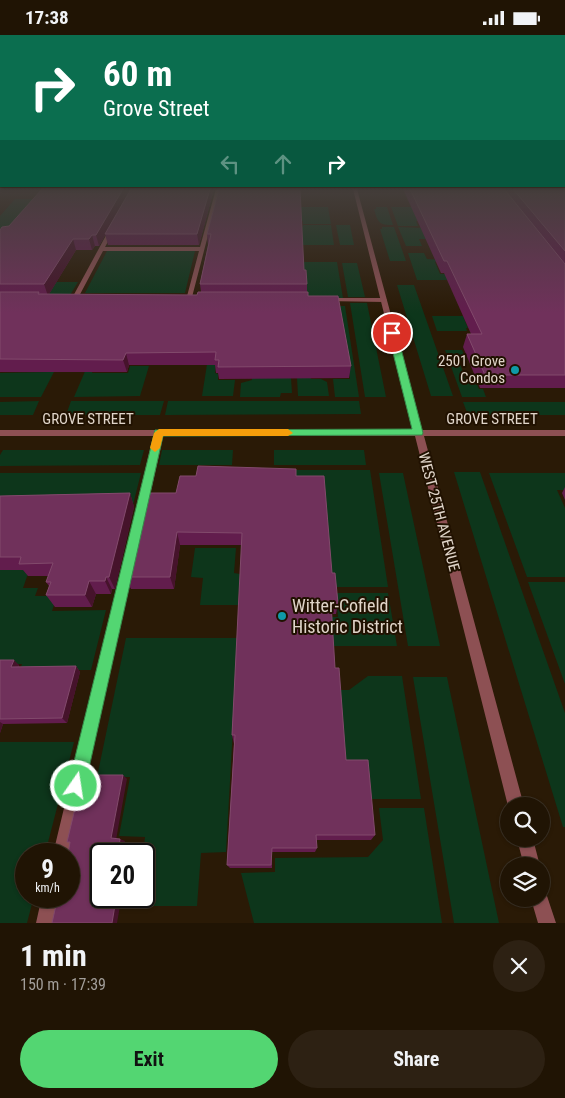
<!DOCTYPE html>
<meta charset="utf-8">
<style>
body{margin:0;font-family:"Roboto Condensed",sans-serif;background:#2d2113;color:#f1f3f6;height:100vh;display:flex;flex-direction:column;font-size:19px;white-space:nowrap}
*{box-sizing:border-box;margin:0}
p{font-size:16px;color:#a29e9a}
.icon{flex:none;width:28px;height:28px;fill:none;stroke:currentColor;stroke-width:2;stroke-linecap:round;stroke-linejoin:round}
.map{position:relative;height:888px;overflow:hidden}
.side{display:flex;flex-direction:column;background:#201404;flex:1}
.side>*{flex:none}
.hud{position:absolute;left:0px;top:0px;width:565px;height:152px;box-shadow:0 1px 4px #0004,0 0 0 1px #3d3326;background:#0b6e4f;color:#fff;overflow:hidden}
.controls{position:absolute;left:500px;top:762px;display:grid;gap:10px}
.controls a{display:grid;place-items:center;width:50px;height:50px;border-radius:50%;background:#201404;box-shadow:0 1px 4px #0004,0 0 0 1px #3d3326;font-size:25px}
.speed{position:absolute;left:15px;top:808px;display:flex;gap:10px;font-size:25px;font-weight:700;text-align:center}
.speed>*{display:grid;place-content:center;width:65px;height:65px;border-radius:50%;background:#201404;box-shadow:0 1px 4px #0004,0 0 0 1px #3d3326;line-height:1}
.speed small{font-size:12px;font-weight:400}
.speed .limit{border:2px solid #111;border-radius:8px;background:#fff;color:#111}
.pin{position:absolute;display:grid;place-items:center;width:42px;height:42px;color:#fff;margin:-21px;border:2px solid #fff;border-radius:50%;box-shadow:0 1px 5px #0007}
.me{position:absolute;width:55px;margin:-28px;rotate:13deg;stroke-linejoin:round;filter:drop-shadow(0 0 4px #0008)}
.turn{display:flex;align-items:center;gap:18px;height:105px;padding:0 20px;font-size:22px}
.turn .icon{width:65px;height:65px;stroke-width:2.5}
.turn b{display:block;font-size:35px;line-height:42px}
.lanes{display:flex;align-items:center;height:48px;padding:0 20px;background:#0003;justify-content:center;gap:25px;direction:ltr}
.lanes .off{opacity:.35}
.round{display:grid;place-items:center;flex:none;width:52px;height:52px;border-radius:26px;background:#2d2113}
.headline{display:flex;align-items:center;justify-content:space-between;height:85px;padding:0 20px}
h1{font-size:30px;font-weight:700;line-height:38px}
.action{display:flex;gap:10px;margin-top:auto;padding:10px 20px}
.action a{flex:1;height:58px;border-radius:30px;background:#53d672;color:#111;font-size:20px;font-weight:700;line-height:58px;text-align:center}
.action a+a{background:#2d2113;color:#f1f3f6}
.status{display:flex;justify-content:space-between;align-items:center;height:35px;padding:0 25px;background:#201404;direction:ltr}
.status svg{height:14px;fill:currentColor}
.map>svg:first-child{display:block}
.green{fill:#0d361b}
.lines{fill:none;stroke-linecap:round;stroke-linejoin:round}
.service{fill:#8d5053;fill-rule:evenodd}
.minor{fill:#8d5053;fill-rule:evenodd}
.wall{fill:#621d4d}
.shaded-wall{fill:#46132b}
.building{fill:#70315b;stroke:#824a6c}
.route{fill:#53d672;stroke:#368b4a}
.slow{fill:#f59e0b}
.culture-dot{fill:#0f9aa8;stroke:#201100;stroke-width:2}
.labels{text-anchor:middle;stroke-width:4;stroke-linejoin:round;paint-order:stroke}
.poi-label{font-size:15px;fill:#e0d5c9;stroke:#201100;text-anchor:end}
.street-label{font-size:15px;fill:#e0d5c9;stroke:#201100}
.near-poi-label{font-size:18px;fill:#e0d5c9;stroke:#201100;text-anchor:start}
</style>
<div class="status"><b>17:38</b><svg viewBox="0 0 49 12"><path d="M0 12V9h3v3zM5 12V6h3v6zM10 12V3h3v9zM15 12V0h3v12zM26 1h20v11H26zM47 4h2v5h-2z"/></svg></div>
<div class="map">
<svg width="565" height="888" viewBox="0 0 565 888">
<rect width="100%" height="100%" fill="#2a1a06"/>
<!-- green -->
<path class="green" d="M15 164H94L0 206V181Z
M298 172H328L331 189H303V186L245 185Z
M376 172H387L393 190C379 190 378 188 374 174H376Z
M391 172H412L425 185 416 186 418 191H398Z
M303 190H331L334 210H297Z
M336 190H350L354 210H340Z
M382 192H394L406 226H390L380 194H382Z
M398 192 424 193 428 204H419L422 211H406Z
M107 216H195L185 258H85Z
M408 218H424L427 224 443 225 435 227 440 239H452L455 245H417Z
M297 227H337L343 263H307Z
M342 228H357L365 262H348Z
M47 247H78L69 262 0 256Z
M397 250H414L453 361H431Z
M350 268H367L386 362H365Z
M338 271H345L359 362H335L333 344H350Z
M463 281 468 293H466L467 296H437L432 281Z
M211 304 291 343 292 358H281L280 362H240L241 348 252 345V338L219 309 215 338 218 339V345H235L233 361H202Z
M445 315H462L467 326H459L466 345H475L479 354H483L486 362H462Z
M97 326 92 338H128L130 331H149L140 361 74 362 89 327Z
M52 335H55L41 362H0V338L50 337Z
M311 338V344H321L327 347 329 361H298L297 343Z
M39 366 33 380H0V367Z
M71 366H164L160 380H66Z
M168 366H359L361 379 165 380Z
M463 367H565V380H468Z
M3 415H144L140 430 0 431V420Z
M162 415H233L232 430H159Z
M274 415H364L366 430H274Z
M271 435H370L388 552H336Z
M454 437H480L565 678V792H563Z
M0 438H141L133 470 0 474Z
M379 438H403L440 611H408Z
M489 438H565V455H557L565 473V542H527Z
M195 513H236L234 538 240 539 238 570H200L203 543 191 542Z
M0 533H30L23 553H38L35 561H57L52 576 106 575 91 635H20L22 629H0Z
M528 547H565V649Z
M336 558H388L397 611H331V582H338Z
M126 603H264L237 622 226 817 201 818 197 871H135L136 861H144L143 819 145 802 119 801 130 742H97Z
M368 641H402L421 764H370L235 710 341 655H349Z
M413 642H447L499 888H454Z
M0 707H74L45 819H26V861H34L27 888H0Z
M379 773H424L442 888H254L241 838 275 837V823L368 822 383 805Z"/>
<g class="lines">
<!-- service -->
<path class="service" d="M216 154H220L191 266 186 265 199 216H103L77 265 72 266 71 265 110 193 115 194 105 212H200Z
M327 263H384L387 265 384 267 325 266V264Z
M159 395 164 398 69 819V820V819H53L154 398Z
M42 861H60L54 888H36Z"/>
<!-- minor -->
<path class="minor" d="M353 154H357L422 395H565V401H424L524 771H509V773L508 771 415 401H0V395H413Z
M517 804H533L540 831H524Z
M541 856 546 858 556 888H538L531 864H541Z"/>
</g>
<!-- wall -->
<path class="wall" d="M214 154 199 210H108L105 199 117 179 99 211H95L92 215H76L49 259 197 260 201 257 200 249 208 210 207 199 219 154 304 235 307 249V257L308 261 351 331 349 343 219 344 218 338H216L215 330H129L127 337H0V195Z
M403 154H565V353H480L463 312 467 299H471L444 238H441Z
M296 441 332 538 338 568 336 579H331L335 633 346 725 375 800 371 805H316L317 813 315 817H272V833H230L227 830 234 709 232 700 242 510H180L174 554H131L125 542 176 458Z
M565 452V465L562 458Z
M130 458 134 472 115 554H112L111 559H96L92 572H55L46 560 49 551 46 547 48 541H28L23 535H0V461Z
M0 625 19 630V632L76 631 80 637 67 688 3 689 0 698Z"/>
<!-- shaded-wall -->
<path class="shaded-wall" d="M123 154H131L99 211 96 200Z
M210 154H214L199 210 197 199Z
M92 200 95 211 92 215 89 204Z
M73 204 76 215 48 261 44 249Z
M126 318 129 330 127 337 123 325Z
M130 458 134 472 115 554 109 542Z
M177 497 180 510 174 554 170 542Z
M106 542 112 554 111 559 105 546Z
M89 546 96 559 92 572 85 560Z
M14 625 19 630 17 638 11 632Z
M76 631 80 637 67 688 62 683Z
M0 687 3 689 0 698Z
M123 740 127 744 116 805 111 803Z
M120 804 125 806 122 819H118Z
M110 861H115L114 871 109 870Z
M115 870 120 871 117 888H112Z"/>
<!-- building -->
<path class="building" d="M42 154H123L96 200H92L89 204H73L44 249H0V195L2 192 9 191Z
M131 154H210L197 199H105Z
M219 154H300L304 235H306L307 249H200L211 199H207Z
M410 154H504L565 229V340H485L467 299H482L447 226H444Z
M513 154H565V216Z
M0 257H39L38 259 197 260 198 257H308V261H338L351 331 218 332 219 325H215L216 317 126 318 123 325 0 324Z
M198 431 296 434V441H324L332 538H335L338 568H331L335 633H339L346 725H368L375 800H316L317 813H272L271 830H227L235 700H232L242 498 177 497 170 542H125L145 458H176L180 441H196Z
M130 458 109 542H106L105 546H89L85 560H46L51 547H46L53 528 19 529 21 522H0V461Z
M0 625H14L11 632 76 631 62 683 0 684Z
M83 740H123L111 803 120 804 118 819H101V861H110L109 870H115L112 888H52L58 861H69V819H68L70 807H67Z"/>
<!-- sky -->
<linearGradient id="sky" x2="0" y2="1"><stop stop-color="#170e03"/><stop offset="0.55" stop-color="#443e3b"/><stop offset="1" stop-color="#443e3b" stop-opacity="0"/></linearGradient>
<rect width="565" height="278" fill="url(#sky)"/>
<!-- route -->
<path class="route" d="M390 296 397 298 423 398 422 400 163 401 85 751 83 758 76 760 70 758 68 751 155 395 412 394 388 298Z"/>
<!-- slow -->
<path class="slow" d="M159 394H288L293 398 288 401H163L160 413 155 417 150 413 154 398Z"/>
<!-- markers -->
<g class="culture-dot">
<circle cx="515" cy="335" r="5"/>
<circle cx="282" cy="581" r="5"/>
</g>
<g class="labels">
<!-- poi labels -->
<g class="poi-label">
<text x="505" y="331">2501 Grove<tspan x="505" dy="17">Condos</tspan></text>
</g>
<!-- street labels -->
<g class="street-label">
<text x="88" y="389">GROVE STREET</text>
<text x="492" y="389">GROVE STREET</text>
<text transform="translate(439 477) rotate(75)" y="5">WEST 25TH AVENUE</text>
</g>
<!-- near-poi labels -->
<g class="near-poi-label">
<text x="292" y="577">Witter-Cofield<tspan x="292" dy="21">Historic District</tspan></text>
</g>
</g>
</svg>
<div class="controls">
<a><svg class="icon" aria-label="search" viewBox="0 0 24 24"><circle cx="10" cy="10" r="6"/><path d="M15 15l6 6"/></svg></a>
<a><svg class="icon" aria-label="layers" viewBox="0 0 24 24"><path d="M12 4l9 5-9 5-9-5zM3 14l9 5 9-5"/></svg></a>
</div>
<div class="speed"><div>9<small>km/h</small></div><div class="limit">20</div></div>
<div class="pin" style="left:392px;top:298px;background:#d93025"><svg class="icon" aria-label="arrive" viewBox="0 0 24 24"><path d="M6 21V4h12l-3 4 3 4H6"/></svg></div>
<svg class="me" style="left:76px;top:751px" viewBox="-20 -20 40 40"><circle r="17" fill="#53d672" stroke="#fff" stroke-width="3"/><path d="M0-11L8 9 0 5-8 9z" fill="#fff"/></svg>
<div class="hud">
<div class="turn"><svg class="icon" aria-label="right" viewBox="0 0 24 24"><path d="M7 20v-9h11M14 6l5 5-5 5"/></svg><div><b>60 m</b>Grove Street</div></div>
<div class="lanes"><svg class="icon off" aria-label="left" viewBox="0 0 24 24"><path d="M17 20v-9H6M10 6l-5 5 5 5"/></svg><svg class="icon off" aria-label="ahead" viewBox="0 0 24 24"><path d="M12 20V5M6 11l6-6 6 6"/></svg><svg class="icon" aria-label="right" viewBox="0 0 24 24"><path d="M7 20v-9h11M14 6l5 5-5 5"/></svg></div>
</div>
</div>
<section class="side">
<div class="headline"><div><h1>1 min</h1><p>150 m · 17:39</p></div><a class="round"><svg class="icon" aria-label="close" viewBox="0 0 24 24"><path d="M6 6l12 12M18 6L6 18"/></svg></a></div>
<div class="action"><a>Exit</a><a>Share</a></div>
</section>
